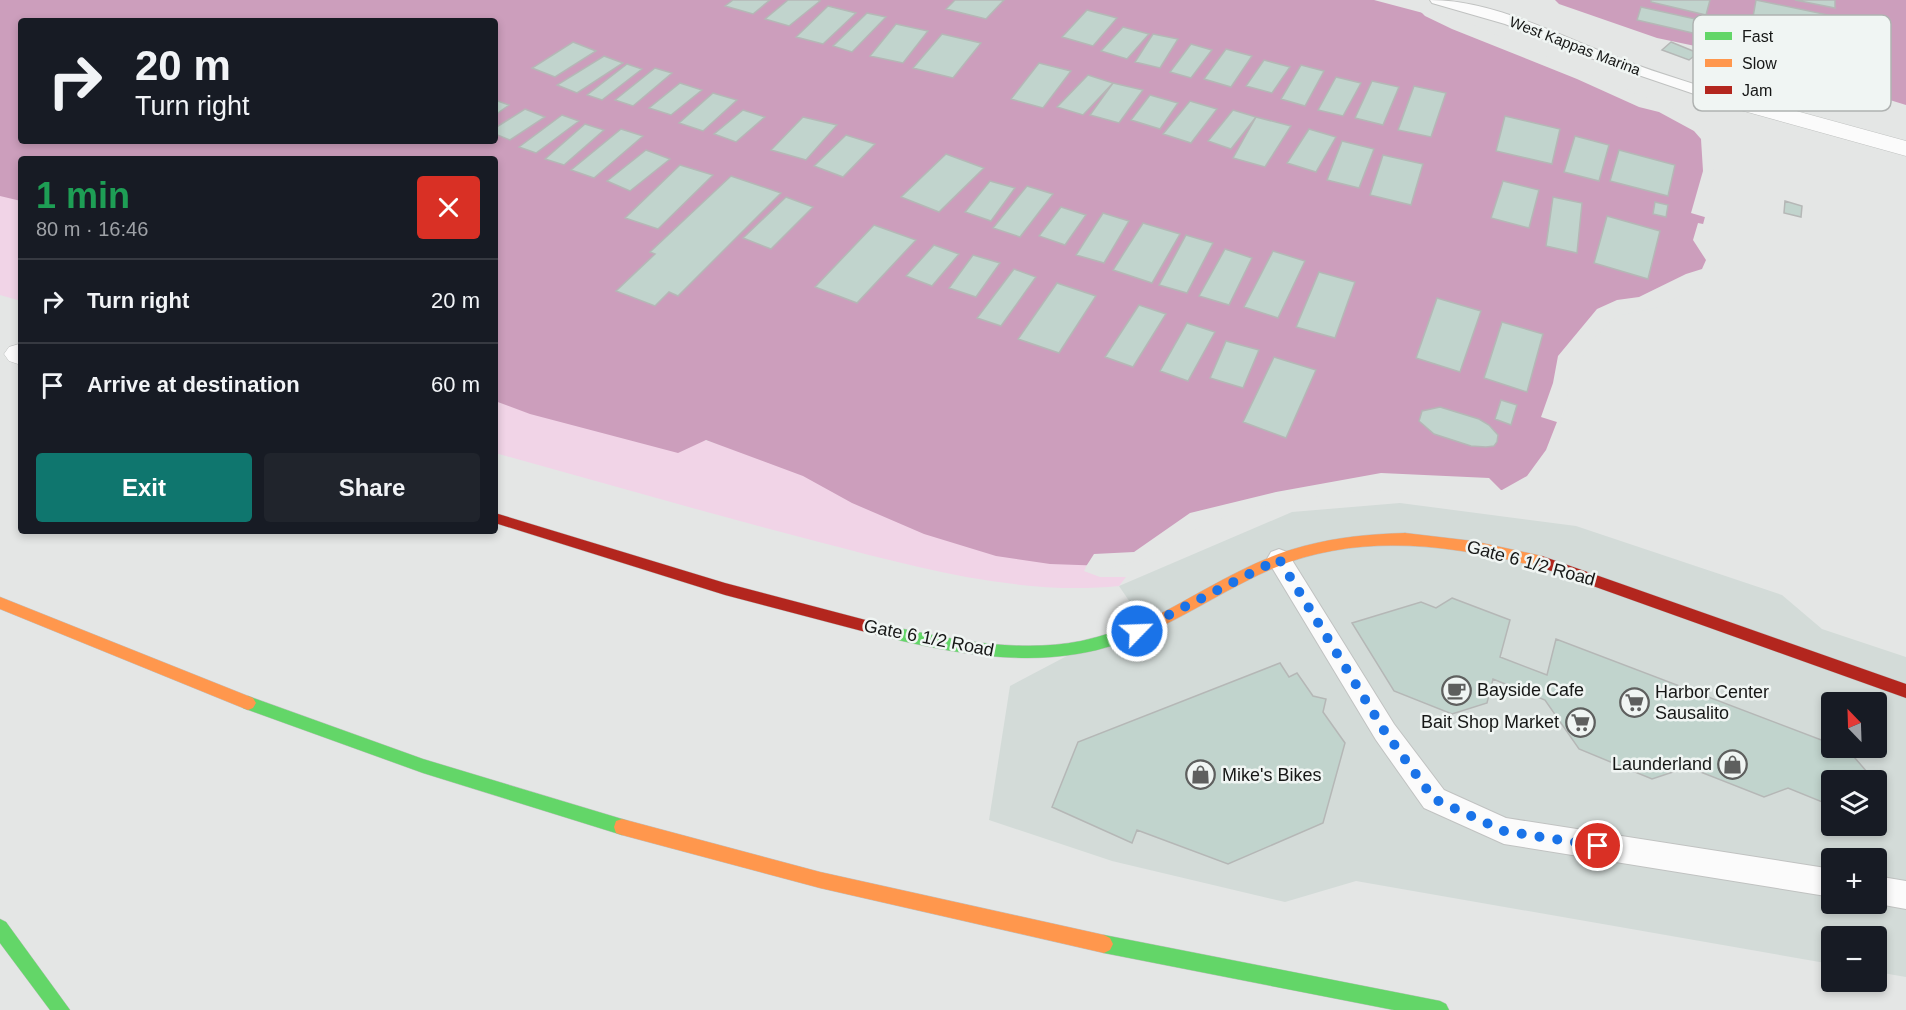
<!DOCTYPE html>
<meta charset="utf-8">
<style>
body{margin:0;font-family:Arial,sans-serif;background:#20242c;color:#f1f3f6;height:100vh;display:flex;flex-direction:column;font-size:22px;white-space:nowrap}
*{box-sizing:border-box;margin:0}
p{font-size:20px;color:#9ea1a6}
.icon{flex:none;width:33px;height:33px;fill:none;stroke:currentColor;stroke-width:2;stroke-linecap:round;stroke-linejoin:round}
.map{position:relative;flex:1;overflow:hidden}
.drawer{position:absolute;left:18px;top:156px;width:480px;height:378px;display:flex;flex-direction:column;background:#171b24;border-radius:6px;box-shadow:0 3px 9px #0003}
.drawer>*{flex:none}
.top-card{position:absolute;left:18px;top:18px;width:480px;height:126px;border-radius:6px;box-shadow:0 3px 9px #0003;background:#171b24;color:#f1f3f6;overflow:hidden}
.needle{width:39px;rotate:337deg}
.tools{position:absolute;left:1821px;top:692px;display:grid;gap:12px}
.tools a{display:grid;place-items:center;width:66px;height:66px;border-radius:6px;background:#171b24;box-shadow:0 3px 9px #0003;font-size:30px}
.pin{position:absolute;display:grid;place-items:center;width:51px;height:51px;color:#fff;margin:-26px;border:3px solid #fff;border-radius:50%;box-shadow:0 2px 6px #0007}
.me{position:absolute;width:66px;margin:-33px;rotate:66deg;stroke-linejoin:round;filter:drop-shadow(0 0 4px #0008)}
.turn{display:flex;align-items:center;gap:21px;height:126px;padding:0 18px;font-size:27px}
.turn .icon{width:78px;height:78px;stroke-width:2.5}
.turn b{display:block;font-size:42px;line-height:51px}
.round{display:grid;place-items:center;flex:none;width:63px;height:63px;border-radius:6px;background:#20242c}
.overview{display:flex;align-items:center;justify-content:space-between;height:102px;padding:0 18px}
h1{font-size:36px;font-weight:800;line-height:45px;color:#1e9e55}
.cta{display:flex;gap:12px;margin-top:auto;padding:12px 18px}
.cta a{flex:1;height:69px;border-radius:6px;background:#0f766e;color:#fff;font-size:24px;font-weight:800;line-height:69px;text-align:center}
.cta a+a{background:#20242c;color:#f1f3f6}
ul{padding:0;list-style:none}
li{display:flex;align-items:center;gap:18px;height:84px;padding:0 18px;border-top:2px solid #363941}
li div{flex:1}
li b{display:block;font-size:22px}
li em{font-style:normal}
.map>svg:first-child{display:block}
.built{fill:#d3dbd8;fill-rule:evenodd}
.green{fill:#f1d4e7}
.water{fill:#cc9ebc;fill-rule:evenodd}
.pier{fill:#e4e6e5}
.building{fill:#c1d4cd;stroke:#b5b7b6;stroke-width:1.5}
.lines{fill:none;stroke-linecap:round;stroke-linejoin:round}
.lane-casing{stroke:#c0c2c1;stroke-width:2}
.street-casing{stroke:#c0c2c1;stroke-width:1}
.fast-casing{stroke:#c0c2c1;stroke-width:1}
.slow-casing{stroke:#c0c2c1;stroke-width:1}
.jam-casing{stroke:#c0c2c1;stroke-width:1}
.lane{fill:#fbfbfb;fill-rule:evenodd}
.street{fill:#fbfbfb;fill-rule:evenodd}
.fast{fill:#63d668;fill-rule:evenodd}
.slow{fill:#ff974d;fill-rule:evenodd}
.jam{fill:#b3261e;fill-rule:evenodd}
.route{stroke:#1a73e8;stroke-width:10;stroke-dasharray:0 18}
.labels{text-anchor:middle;stroke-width:5;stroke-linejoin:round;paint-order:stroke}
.far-street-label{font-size:15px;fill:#161716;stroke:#f0f5f3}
.street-label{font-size:18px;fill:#161716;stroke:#f0f5f3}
.poi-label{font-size:18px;fill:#161716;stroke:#f0f5f3;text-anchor:start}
.key{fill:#f0f5f3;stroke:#afb2b1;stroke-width:1.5}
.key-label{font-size:16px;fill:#161716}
</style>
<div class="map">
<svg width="1906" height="1010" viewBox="0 0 1906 1010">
<rect width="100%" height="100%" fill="#e4e6e5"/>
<!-- built -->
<path class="built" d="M1400 503 1576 526 1782 595 1822 629 1906 657V977L1877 972 1876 936H1832L1831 964 1356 881 1285 902 1112 861 989 820 1010 686 1082 648 1146 626 1119 586 1292 512ZM1832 702H1876V747H1832ZM1832 780H1876V825H1832ZM1832 858H1876V903H1832Z"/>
<!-- green -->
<path class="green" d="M0 193 21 198V301L0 295Z
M495 384 653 425 1094 554 1084 571 1100 577H1126L1119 586C1018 596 916 567 819 542 711 514 603 483 495 453Z"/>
<!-- water -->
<path class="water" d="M0 0H1374L1457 22 1674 113 1704 133 1706 213 1701 232 1713 263 1704 280 1616 314 1590 338 1567 377 1562 409 1546 450 1527 476 1502 490 1349 489 1237 508 1107 566 1050 564 996 556 924 534 852 503 803 476 706 440 678 453 530 414 495 401V159H21V201L0 196ZM21 21H495V141H21Z
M1555 0H1906V105L1757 59 1657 38 1559 4Z"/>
<!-- pier -->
<path class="pier" d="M1417 8 1459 19 1675 110 1706 131 1715 161 1708 218 1691 213 1703 171 1701 139 1694 131 1659 112 1639 107 1577 79 1452 29 1425 16Z
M1698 223 1703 224 1705 228 1707 245 1716 263 1706 282 1659 307 1617 316 1593 339 1570 378 1565 410 1560 423 1541 417 1553 383 1558 356 1597 309 1617 300 1639 297 1686 274 1702 269 1706 260 1693 240Z
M1381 473 1489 478 1504 493 1465 494 1390 490 1349 492 1298 499 1238 511 1186 533 1147 558 1108 569 1085 568 1094 554 1134 552 1190 513 1276 492Z"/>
<!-- building -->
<path class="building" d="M733 0H770L753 14 725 6Z
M788 0H818L820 1 789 26 765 19Z
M955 0H1004L986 19 946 9Z
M1651 0H1710L1706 15 1651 2Z
M1756 0 1857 21 1856 40 1753 17Z
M1795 0H1835V8Z
M828 6 856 13 823 44 796 37Z
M1641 7 1700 20 1697 34 1637 20Z
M1087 10 1117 18 1093 46 1062 37Z
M867 13 886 17 852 52 833 46Z
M896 24 928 31 903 63 870 56Z
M1123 27 1149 34 1127 59 1101 51Z
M942 34 981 43 953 78 913 68Z
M1153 34 1178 39 1160 68 1135 62Z
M573 42 596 51 555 77 532 68Z
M1671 42 1698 53 1689 60 1662 50Z
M1191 44 1212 50 1191 78 1170 72Z
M1226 49 1252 56 1231 87 1204 79Z
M604 56 623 63 577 93 557 85Z
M1264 60 1290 67 1272 93 1246 86Z
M1039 63 1071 71 1043 108 1011 99Z
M627 64 642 69 602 100 587 95Z
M1301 65 1324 71 1305 106 1281 99Z
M655 68 672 73 633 106 615 100Z
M1088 75 1113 83 1083 115 1057 107Z
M1336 77 1361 83 1343 116 1318 110Z
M1372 81 1399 87 1383 125 1355 118Z
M680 83 702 90 671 115 649 108Z
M1113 83 1143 90 1119 123 1090 115Z
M1414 86 1446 93 1431 137 1398 130Z
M713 93 737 100 703 131 679 123Z
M1150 95 1178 103 1160 129 1131 120Z
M495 100 509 105 495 115Z
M1190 101 1217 109 1191 143 1163 134Z
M525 109 545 117 510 140 495 134V128Z
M743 110 765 117 736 142 714 134Z
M1233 110 1256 117 1231 149 1208 141Z
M562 115 579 121 536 153 519 147Z
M1505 116 1560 129 1552 164 1496 151Z
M803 117 837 125 806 160 771 150Z
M1256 117 1291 126 1265 167 1233 158Z
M585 124 604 130 564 165 545 159Z
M621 129 643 136 594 178 571 170Z
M1309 129 1336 137 1316 172 1287 163Z
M846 135 875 144 843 177 814 166Z
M1575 136 1609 145 1599 181 1564 172Z
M1342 141 1374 149 1359 188 1327 180Z
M646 150 670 159 630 191 607 181Z
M1619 150 1675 165 1668 196 1610 181Z
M946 154 984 168 939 212 901 197Z
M1383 155 1423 164 1411 205 1370 195Z
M680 165 713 175 658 229 625 218Z
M731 176 781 193 678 296 669 292 655 306 616 291 655 254 650 252Z
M990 181 1015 188 991 221 965 212Z
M1503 181 1539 190 1529 228 1491 218Z
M1027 186 1053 194 1020 237 993 228Z
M786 197 813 207 771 249 743 238Z
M1553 197 1582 203 1577 253 1546 246Z
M1785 201 1802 206 1801 217 1784 213Z
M1655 202 1668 205 1666 217 1653 214Z
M1061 207 1086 215 1065 245 1039 236Z
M1103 213 1129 221 1104 263 1076 255Z
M1607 216 1660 231 1648 279 1594 263Z
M1143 223 1180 234 1152 283 1113 270Z
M874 225 916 240 857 303 815 287Z
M1186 235 1213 243 1187 293 1159 285Z
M934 245 959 254 932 286 906 276Z
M1225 249 1252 258 1229 305 1199 296Z
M1273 251 1305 261 1278 318 1244 307Z
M973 255 1000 263 976 297 949 288Z
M1014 269 1036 277 1001 326 977 318Z
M1319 272 1355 282 1335 338 1296 327Z
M1057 283 1096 296 1059 353 1018 339Z
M1437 298 1481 311 1460 372 1416 358Z
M1139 305 1166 314 1133 367 1105 357Z
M1502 322 1543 334 1527 392 1484 378Z
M1187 323 1215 332 1188 381 1160 371Z
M1226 341 1259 350 1243 388 1210 378Z
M1274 357 1316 370 1286 438 1243 422Z
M1501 400 1517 405 1511 425 1495 419Z
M1440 407 1479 419 1489 425 1498 435 1497 442 1494 446 1486 447 1471 446 1434 434 1419 421 1422 411Z
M1452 598 1510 620 1500 657 1547 675 1556 639 1832 744V747L1848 750 1874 780H1832V806L1788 788 1764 797 1688 767 1652 779 1579 749 1545 700 1493 679 1487 703 1452 714 1394 691 1352 623 1421 602 1436 608Z
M1280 663 1289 677 1297 673 1313 696 1326 699 1323 712 1345 743 1323 823 1228 864 1137 830 1132 843 1052 807 1078 742Z"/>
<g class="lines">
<defs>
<path id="lane" d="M1430 0C1493 0 1555 34 1613 56 1647 70 1683 80 1718 92L1720 95 1718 98H1706L1606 64 1505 24 1432 3Z
M1279 549 1287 552 1394 724 1444 790 1506 818 1832 869V897L1504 844 1424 808 1376 740 1271 566 1267 559 1271 552Z
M1876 876 1906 881V909L1873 903H1876Z"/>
<path id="street" d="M1712 88 1906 141V156L1704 100 1700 95 1704 90Z
M19 344H21V365L9 361 4 354 9 347Z"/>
<path id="fast" d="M1147 621 1152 623 1154 627 1152 631C1128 641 1103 650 1077 654 1010 665 943 651 877 635L872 633 870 629 872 625 877 623C943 638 1014 654 1081 641 1104 636 1125 628 1147 621Z
M248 696 423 759 622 819 628 821 630 827 628 833 622 835 423 773 243 708 240 703 243 698Z
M0 919 6 922 70 1010H50L0 943Z
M1104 935 1440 1001 1446 1004 1449 1010H1394L1104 953 1098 950 1095 944 1098 938Z"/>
<path id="slow" d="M1405 533 1473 541 1542 556 1547 558 1549 562 1547 566 1542 568C1453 545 1361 532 1274 568 1232 586 1193 612 1152 631L1147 633 1142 631 1140 627 1142 623C1196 597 1246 561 1304 546 1338 537 1370 534 1405 533Z
M0 597 253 698 256 703 253 708 248 710 0 609Z
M622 819 820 872 1104 935 1110 938 1113 944 1110 950 1104 953 820 888 622 835 616 833 614 827 616 821Z"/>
<path id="jam" d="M495 513 725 583 877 623 882 625 884 629 882 633 877 635 725 595 495 523Z
M1542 556 1906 684V698L1537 566 1535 562 1537 558Z"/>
</defs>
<!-- lane casing -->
<use href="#lane" class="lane-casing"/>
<!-- street casing -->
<use href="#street" class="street-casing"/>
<!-- fast casing -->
<use href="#fast" class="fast-casing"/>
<!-- slow casing -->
<use href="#slow" class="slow-casing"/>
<!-- jam casing -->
<use href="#jam" class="jam-casing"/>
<!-- lane -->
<use href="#lane" class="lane"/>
<!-- street -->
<use href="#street" class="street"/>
<!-- fast -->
<use href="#fast" class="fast"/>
<!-- slow -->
<use href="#slow" class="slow"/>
<!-- jam -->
<use href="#jam" class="jam"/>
</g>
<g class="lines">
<!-- route -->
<path class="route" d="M1137 631 1279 559 1385 732 1434 799 1504 831 1598 846"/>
</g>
<!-- icons -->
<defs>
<symbol id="cafe-ring" viewBox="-11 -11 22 22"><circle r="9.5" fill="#f0f5f3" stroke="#5e5f5e" stroke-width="1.5"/><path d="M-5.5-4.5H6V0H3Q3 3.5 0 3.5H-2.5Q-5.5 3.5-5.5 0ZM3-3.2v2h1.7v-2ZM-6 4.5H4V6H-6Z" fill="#5e5f5e"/></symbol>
<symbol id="supermarket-ring" viewBox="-11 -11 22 22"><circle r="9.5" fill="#f0f5f3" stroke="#5e5f5e" stroke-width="1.5"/><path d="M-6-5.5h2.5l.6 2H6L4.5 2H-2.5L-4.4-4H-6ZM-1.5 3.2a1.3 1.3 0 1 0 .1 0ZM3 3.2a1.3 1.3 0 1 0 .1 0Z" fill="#5e5f5e"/></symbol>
<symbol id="shop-ring" viewBox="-11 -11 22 22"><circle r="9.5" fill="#f0f5f3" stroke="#5e5f5e" stroke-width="1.5"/><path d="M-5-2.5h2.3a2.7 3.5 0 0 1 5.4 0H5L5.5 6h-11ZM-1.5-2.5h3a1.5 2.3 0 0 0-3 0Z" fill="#5e5f5e"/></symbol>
</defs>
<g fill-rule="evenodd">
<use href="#cafe-ring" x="1440" y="674" width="33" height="33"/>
<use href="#supermarket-ring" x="1618" y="686" width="33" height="33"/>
<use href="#supermarket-ring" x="1564" y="706" width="33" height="33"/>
<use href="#shop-ring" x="1716" y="748" width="33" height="33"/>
<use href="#shop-ring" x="1184" y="758" width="33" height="33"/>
</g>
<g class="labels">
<!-- far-street labels -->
<g class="far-street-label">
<text transform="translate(1575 46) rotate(21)" y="5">West Kappas Marina</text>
</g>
<!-- street labels -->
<g class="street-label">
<text transform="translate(1531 563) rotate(15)" y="6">Gate 6 1/2 Road</text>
<text transform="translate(929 638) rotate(11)" y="6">Gate 6 1/2 Road</text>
</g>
<!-- poi labels -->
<g class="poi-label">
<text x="1477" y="696">Bayside Cafe</text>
<text x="1655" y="698">Harbor Center<tspan x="1655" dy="21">Sausalito</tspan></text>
<text x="1559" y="728" text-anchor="end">Bait Shop Market</text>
<text x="1712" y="770" text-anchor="end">Launderland</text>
<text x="1222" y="781">Mike's Bikes</text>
</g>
</g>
<!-- legend -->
<rect x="1693" y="15" width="198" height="96" rx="9" class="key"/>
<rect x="1705" y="32" width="27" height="8" fill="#63d668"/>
<rect x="1705" y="59" width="27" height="8" fill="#ff974d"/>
<rect x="1705" y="86" width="27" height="8" fill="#b3261e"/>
<g class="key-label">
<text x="1742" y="42">Fast</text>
<text x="1742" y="69">Slow</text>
<text x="1742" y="96">Jam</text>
</g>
</svg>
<div class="tools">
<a><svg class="needle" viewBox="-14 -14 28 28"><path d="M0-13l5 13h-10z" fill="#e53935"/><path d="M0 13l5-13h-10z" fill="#9ea1a6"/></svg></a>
<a><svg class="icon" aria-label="layers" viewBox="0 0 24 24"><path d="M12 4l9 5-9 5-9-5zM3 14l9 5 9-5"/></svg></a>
<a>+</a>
<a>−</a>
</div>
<div class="pin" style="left:1598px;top:846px;background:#d93025"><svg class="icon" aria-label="arrive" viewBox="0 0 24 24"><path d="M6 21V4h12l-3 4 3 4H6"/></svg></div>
<svg class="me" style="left:1137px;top:631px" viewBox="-20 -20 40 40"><circle r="17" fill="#1a73e8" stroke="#fff" stroke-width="3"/><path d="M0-11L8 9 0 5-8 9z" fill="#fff"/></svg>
<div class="top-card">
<div class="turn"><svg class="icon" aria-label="right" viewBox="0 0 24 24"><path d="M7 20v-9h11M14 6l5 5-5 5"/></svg><div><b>20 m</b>Turn right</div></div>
</div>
<section class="drawer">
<div class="overview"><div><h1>1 min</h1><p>80 m · 16:46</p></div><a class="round" style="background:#d93025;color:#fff"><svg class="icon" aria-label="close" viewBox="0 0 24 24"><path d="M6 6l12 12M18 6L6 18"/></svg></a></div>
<ul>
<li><svg class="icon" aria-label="right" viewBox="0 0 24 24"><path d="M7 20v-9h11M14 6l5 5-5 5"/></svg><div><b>Turn right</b></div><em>20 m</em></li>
<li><svg class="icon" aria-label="arrive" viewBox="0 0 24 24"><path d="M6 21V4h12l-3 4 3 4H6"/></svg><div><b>Arrive at destination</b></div><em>60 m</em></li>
</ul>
<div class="cta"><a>Exit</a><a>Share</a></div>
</section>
</div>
